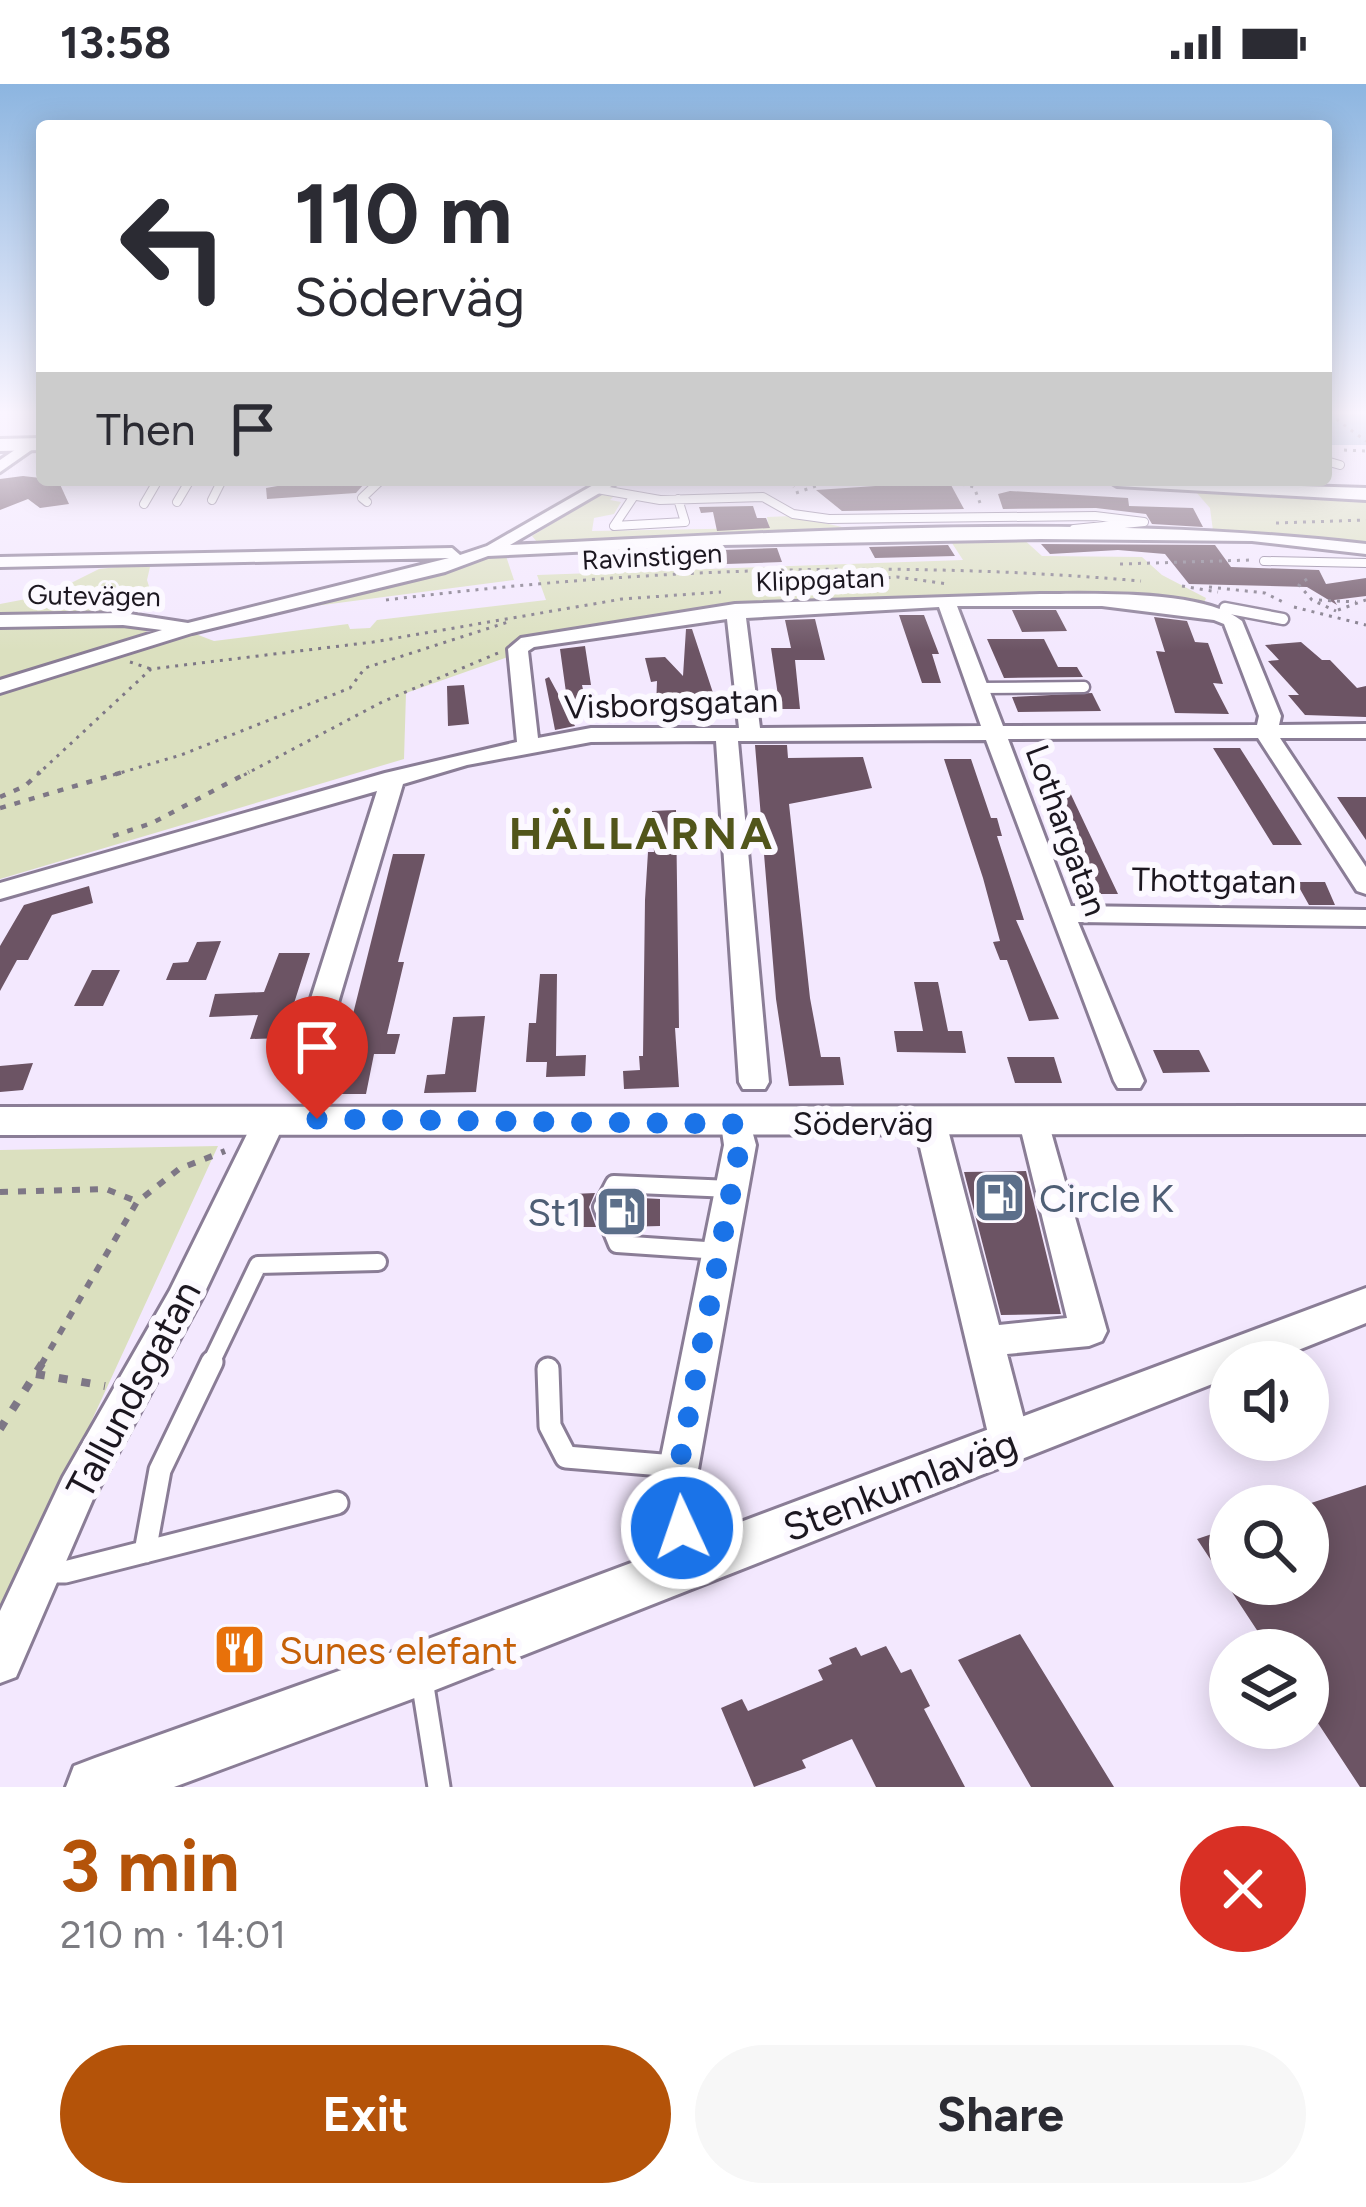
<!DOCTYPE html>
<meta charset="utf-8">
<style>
body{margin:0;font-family:Figtree,sans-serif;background:#f7f7f7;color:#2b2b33;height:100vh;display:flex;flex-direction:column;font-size:45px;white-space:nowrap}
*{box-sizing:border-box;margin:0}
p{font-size:39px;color:#7c7c81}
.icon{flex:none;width:66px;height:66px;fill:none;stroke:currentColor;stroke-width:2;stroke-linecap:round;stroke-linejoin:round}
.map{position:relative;height:1703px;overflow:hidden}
.side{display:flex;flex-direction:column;background:#fff;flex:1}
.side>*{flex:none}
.guide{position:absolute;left:36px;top:36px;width:1296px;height:366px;border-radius:12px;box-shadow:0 6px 30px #0003;background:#fff;color:#2b2b33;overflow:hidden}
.fabs{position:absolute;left:1209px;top:1257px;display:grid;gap:24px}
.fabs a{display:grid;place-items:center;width:120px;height:120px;border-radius:50%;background:#fff;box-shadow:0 6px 30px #0003;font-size:60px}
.pin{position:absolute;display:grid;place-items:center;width:102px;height:102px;color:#fff;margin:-123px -51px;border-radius:50% 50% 50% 0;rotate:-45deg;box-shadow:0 0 12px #0007}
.pin .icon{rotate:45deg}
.me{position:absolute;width:132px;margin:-66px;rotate:357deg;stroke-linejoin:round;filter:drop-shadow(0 0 9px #0008)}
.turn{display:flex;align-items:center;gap:42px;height:252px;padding:0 60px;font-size:54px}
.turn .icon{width:156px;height:156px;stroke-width:2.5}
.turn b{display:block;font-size:84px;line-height:102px}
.then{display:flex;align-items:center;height:114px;padding:0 60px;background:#0003;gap:24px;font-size:45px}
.round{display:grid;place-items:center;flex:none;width:126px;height:126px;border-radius:63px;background:#f7f7f7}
.headline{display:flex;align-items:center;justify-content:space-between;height:204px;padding:0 60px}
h1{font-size:72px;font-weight:700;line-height:90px;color:#b45309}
.action{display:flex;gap:24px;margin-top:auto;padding:24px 60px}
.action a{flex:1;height:138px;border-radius:72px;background:#b45309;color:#fff;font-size:48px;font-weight:700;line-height:138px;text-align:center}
.action a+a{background:#f7f7f7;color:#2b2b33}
.status{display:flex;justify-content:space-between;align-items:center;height:84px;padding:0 60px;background:#fff;direction:ltr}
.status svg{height:33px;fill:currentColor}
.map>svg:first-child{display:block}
.green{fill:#dbe0bf}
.water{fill:#a3b6d5}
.building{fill:#6c5464}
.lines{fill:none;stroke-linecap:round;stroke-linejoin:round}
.service-far3-casing{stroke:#8a7d96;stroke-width:10}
.service-far2-casing{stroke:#8a7d96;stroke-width:15}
.service-far1-casing{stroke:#8a7d96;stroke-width:22}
.service-casing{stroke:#8a7d96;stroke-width:27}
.minor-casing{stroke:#8a7d96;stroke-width:6}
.tertiary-casing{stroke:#8a7d96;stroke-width:6}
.secondary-casing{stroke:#8a7d96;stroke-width:6}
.path-far3{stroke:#7e7786;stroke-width:3;stroke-dasharray:3 6;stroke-linecap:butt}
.path-far2{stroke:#7e7786;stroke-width:4.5;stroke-dasharray:6 9;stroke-linecap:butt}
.path-far1{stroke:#7e7786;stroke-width:6;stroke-dasharray:8 10;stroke-linecap:butt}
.path{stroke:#7e7786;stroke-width:8;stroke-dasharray:9 14;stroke-linecap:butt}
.service-far3{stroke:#fff;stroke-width:8}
.service-far2{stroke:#fff;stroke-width:10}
.service-far1{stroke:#fff;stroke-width:16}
.service{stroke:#fff;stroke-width:21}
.minor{fill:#fff;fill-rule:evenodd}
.tertiary{fill:#fff;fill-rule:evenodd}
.secondary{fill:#fff;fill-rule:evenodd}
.route{stroke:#1a73e8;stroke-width:21;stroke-dasharray:0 37.8}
.labels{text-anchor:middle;stroke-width:12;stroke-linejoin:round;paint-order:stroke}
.far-street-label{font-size:27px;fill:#1c1720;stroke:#fcf9ff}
.street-label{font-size:33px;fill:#1c1720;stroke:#fcf9ff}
.near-service-label{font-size:39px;fill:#4e5e75;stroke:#fcf9ff;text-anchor:start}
.near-street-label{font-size:39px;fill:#1c1720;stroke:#fcf9ff}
.near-food-label{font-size:39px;fill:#c56008;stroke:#fcf9ff;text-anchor:start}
.district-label{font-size:45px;font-weight:bold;letter-spacing:3px;fill:#51551a;stroke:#fcf9ff}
</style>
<div class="status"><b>13:58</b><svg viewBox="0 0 49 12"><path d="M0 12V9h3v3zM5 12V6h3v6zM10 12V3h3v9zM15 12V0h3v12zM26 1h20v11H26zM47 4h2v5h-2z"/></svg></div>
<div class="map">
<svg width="1366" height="1703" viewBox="0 0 1366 1703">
<rect width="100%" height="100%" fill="#f3e8fe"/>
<!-- green -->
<path class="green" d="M603 408 616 410 610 416 621 418 614 430 594 434 592 447 769 444 767 433 793 432 842 443 982 441 987 448 722 450 558 459 537 458 532 452Z
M1196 408 1366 416V462L1213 447 1210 424Z
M1020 452 1042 472 1142 473 1162 491 1206 514 1202 524 1166 519 728 523 599 539 524 556 511 572 406 609 404 675 0 795V609L193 549 214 557 348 540 350 545 370 544 377 536 546 516 537 491 963 476 948 453Z
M505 469 514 496 269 528Z
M136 481 150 483 147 496 152 512 124 531 147 548 0 595V520L47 511 99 485Z
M218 1062 0 1536V1066Z"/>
<!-- water -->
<path class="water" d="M1326 329H1366V361H1326Z"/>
<!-- building -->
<path class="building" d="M23 392 58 396 69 420 40 424 28 415 0 426V395Z
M312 396H364V400L356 409 267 415 266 404Z
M935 398 951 401 964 425 842 427 816 406Z
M1010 407 1128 414 1129 422 1193 424 1203 443 1152 440 1146 430 1096 424 1003 425 998 410Z
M753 422 757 434H766L770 444 717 447 713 428 701 429 699 423Z
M1041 460 1215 461 1231 483 1319 486 1326 500 1366 494V512L1334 516 1337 521 1307 503 1189 500 1165 470 1118 466 1050 470Z
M948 461 955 472 875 474 869 463Z
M777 464 782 478 726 480 722 466Z
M1012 526H1056L1067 547 1022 548Z
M899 531H924L939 570H932L941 599H922Z
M1154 533 1187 537 1195 558 1208 559 1223 600 1213 599 1229 630 1175 629 1156 567 1165 568Z
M815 535 825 576H795L800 625H780L771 564H791L785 536Z
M686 545H692L717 621 656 624 657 597 651 598 645 574 665 573 683 592Z
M987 555H1044L1058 583H1077L1083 593 1004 594Z
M1301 558 1322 576H1330L1357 604 1366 602V633L1305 631 1288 611H1299L1268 577 1279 576 1265 561Z
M585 562 591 601H582L589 633 571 634 575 642 555 646 545 595 549 593 569 630 560 565Z
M464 601 469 640 448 642 447 602Z
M1092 609 1101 627 1018 628 1012 613Z
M755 661H787L788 674 863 673 872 704 789 720 810 914 821 973H840L844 1001 789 1002 776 915Z
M1213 664H1240L1302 761H1273Z
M944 675H971L991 734H997L1002 752H997L1024 836H1016L1059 935 1029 937 1007 876H1000L993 858 1000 857 983 794Z
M1042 700H1066L1118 810H1087Z
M1337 713H1366V756Z
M676 726 679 944H675L679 1003 624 1005 623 987 640 986 639 972H643L645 816 648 768H654L652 727Z
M393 770H425L398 878H404L387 950H400L395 970H374L366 1010H321L326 991H332L336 978H341Z
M1296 798H1325L1335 821H1309Z
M89 802 93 819 52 831 28 876H17L0 907V862L24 821Z
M221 857 206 896H166L173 879 188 878 197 858Z
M279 869H310L283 954 250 955 258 931 209 933 215 910 264 908Z
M92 886H120L103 922H74Z
M540 890H557L556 972 586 971 585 992 546 993 547 978H526L529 939H536Z
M914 898H938L948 947H962L966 969 897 968 894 947H923Z
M485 932 476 1008 424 1009 427 991 445 990 453 933Z
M1153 966H1199L1210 988 1163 989Z
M1007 973H1054L1062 999H1015Z
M33 979 23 1006 0 1008V982Z
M1026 1087 1061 1230 1001 1231 964 1088Z
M595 1109 589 1123 596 1143H571L573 1110Z
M622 1113 660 1115V1142L624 1143 616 1124Z
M1366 1401V1703H1360L1308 1624V1566H1270L1197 1455 1230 1444V1500H1308V1420Z
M1020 1550 1114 1703H1031L958 1576Z
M886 1562 901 1589 911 1585 930 1622 924 1625 965 1703H876L852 1655 802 1676 806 1684 754 1703 721 1624 742 1615 748 1627 823 1596 818 1586 832 1580 829 1574 856 1563 861 1572Z"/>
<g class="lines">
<defs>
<path id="service-far3" d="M1326 377 1340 381
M597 405 660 416 763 413 793 430 829 435 1095 432 1144 438 1074 445
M634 412 614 442 685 438 678 415
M212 416 222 396
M177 418 190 396
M367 418 362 414 381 396
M144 420 158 396
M1264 477 1366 479"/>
<path id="service-far2" d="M1223 532 1225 524 1283 535
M979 604 1084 603"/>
<path id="service-far1" d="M720 1167 617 1160 602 1123 614 1100 731 1105
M210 1281 258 1181 378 1178"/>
<path id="service" d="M548 1285 550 1342 566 1373 674 1382
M145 1468 160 1386 212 1278
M45 1488H65L337 1419
M422 1596 439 1703"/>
<path id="minor" d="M28 357 40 360 0 388V376Z
M602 396H622L510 461C791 448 1087 428 1366 460V470L1252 457 1040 455 722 461 488 472 445 488 192 549 0 609V596L162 546 123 541 0 543V531L123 529 188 539 449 474 0 483V473L452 464 460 471 487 462Z
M1040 510C1090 510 1203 505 1242 537L1281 632 1279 641 1366 640V654H1280L1366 783V810L1357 807 1258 654 1008 655 1071 822 1366 826V842L1078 838 1144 997 1140 1004H1118L1114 997 986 656 738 657 769 998 765 1005H743L739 998 716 657 591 658 467 681 403 700 316 993 312 1000H290L286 993 377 707 0 815V799L385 689 517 658 508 565 521 554 735 520ZM957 522H1102L1214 536 1224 540 1259 632 1257 641 1003 642ZM939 523 981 642 760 644 746 534ZM727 535 739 644H591L538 654 528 567 534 563Z
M271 1023 282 1026 287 1034 203 1212 93 1415 16 1593 0 1599V1527L63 1393 170 1206 255 1034 260 1026Z
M930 1027 941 1030 946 1038 999 1241 1067 1234 1019 1038 1024 1030H1046L1107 1247 1102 1257 1089 1262 1007 1270 1030 1358 1024 1370 1010 1375 996 1370 990 1358 914 1038 919 1030Z
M737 1029 748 1032 756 1061 694 1408 716 1480 710 1494 695 1500 680 1494 654 1408 724 1061 721 1040 726 1032Z"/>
<path id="tertiary" d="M1107 396 1366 404V416L1117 402Z
M1366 1204V1239L1268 1278H1230V1293L420 1612 174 1703H66L74 1682 95 1674 420 1558Z"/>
<path id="secondary" d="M42 354V366L0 367V355Z
M1366 1022V1050L0 1051V1023Z"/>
</defs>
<!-- service-far3 casing -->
<use href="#service-far3" class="service-far3-casing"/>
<!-- service-far2 casing -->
<use href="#service-far2" class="service-far2-casing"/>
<!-- service-far1 casing -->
<use href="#service-far1" class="service-far1-casing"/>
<!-- service casing -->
<use href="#service" class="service-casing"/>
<!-- minor casing -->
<use href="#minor" class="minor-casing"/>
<!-- tertiary casing -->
<use href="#tertiary" class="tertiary-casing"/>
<!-- secondary casing -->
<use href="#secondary" class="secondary-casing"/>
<!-- path-far3 -->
<path class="path-far3" d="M1329 330 1366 357
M1344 366 1366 367
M788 396 794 403
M944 396 974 403 980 419
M1045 396 1099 399
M796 409 833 396
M1276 439 1366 436
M1120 480 1251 476
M1307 495 1299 501 1312 516 1336 527
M1182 502 1218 508
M1209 503 1265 509 1283 518
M762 505 897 493 948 500
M386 516C638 485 888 475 1141 497
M1319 516 1356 518
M1294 523 1366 541
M1338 526 1366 516
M130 578 151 585
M37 691 151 585 373 558 622 515 721 508
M113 691 181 671 350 604 365 584 508 538
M244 691 382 618 498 569"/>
<!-- path-far2 -->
<path class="path-far2" d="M0 713 25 702 40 688
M0 724 123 688
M113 752 152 739 249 688"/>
<!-- path-far1 -->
<path class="path-far1" d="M0 1108 106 1105 136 1117
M41 1281 137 1118 179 1085 225 1067"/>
<!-- path -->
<path class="path" d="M36 1290 105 1302
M0 1345 43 1278"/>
<!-- service-far3 -->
<use href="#service-far3" class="service-far3"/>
<!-- service-far2 -->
<use href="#service-far2" class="service-far2"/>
<!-- service-far1 -->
<use href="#service-far1" class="service-far1"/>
<!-- service -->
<use href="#service" class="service"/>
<!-- minor -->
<use href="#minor" class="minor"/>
<!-- tertiary -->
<use href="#tertiary" class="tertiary"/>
<!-- secondary -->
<use href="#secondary" class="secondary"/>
</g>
<!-- sky -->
<linearGradient id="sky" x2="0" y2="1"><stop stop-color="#8cb5e0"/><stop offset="0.58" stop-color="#faf5ff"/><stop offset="1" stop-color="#faf5ff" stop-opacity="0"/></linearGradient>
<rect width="1366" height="567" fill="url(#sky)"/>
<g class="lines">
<!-- route -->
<path class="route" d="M317 1035 737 1040 740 1061 674 1408 682 1444"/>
</g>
<!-- icons -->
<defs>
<symbol id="fuel-square" viewBox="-11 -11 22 22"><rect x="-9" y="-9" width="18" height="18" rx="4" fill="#5c6f8a" stroke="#fcf9ff"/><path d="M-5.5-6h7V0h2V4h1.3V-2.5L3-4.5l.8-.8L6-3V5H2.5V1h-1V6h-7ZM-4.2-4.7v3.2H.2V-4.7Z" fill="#fff"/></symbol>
<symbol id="restaurant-square" viewBox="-11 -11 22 22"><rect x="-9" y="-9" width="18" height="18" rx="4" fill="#e8710a" stroke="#fcf9ff"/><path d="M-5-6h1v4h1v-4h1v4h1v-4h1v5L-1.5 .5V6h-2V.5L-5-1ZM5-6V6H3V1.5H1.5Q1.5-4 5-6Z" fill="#fff"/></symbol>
</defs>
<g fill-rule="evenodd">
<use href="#fuel-square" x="970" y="1084" width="59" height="59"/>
<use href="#fuel-square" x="592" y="1098" width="59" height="59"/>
<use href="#restaurant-square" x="210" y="1536" width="59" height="59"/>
</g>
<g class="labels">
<!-- far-street labels -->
<g class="far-street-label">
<text transform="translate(652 473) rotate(-3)" y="9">Ravinstigen</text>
<text transform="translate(820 496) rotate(-2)" y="9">Klippgatan</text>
<text transform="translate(94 512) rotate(1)" y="9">Gutevägen</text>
</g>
<!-- street labels -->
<g class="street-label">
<text transform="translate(671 619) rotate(-2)" y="12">Visborgsgatan</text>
<text transform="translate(1067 746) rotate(70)" y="12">Lothargatan</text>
<text transform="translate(1214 796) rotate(1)" y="12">Thottgatan</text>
<text x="863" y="1051">Söderväg</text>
</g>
<!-- near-service labels -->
<g class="near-service-label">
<text x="1039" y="1128">Circle K</text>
<text x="582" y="1142" text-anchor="end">St1</text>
</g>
<!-- near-street labels -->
<g class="near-street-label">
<text transform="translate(133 1305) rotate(-62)" y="14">Tallundsgatan</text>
<text transform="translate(900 1401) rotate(-21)" y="14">Stenkumlaväg</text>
</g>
<!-- near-food labels -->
<g class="near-food-label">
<text x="279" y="1580">Sunes elefant</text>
</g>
<!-- district labels -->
<g class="district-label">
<text x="642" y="765">HÄLLARNA</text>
</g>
</g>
</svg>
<div class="fabs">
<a><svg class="icon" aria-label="sound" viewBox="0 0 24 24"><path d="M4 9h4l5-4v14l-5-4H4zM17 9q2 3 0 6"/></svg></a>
<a><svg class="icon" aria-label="search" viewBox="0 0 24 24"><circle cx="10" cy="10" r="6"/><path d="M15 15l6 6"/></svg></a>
<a><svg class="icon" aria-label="layers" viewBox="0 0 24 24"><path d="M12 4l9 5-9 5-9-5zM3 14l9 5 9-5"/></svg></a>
</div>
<div class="pin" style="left:317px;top:1035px;background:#d93025"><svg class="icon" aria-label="arrive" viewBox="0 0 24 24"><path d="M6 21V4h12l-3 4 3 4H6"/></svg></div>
<svg class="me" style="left:682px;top:1444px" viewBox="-20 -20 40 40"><circle r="17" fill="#1a73e8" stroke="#fff" stroke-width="3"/><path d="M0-11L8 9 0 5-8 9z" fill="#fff"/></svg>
<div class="guide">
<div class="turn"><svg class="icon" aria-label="left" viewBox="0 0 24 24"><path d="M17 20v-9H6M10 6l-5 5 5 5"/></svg><div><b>110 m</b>Söderväg</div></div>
<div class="then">Then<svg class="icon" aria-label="arrive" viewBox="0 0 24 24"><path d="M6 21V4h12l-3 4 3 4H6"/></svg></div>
</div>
</div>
<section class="side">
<div class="headline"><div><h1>3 min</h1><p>210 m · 14:01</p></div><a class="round" style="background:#d93025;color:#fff"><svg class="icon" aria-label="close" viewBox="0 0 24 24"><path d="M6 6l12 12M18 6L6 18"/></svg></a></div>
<div class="action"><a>Exit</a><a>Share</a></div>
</section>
